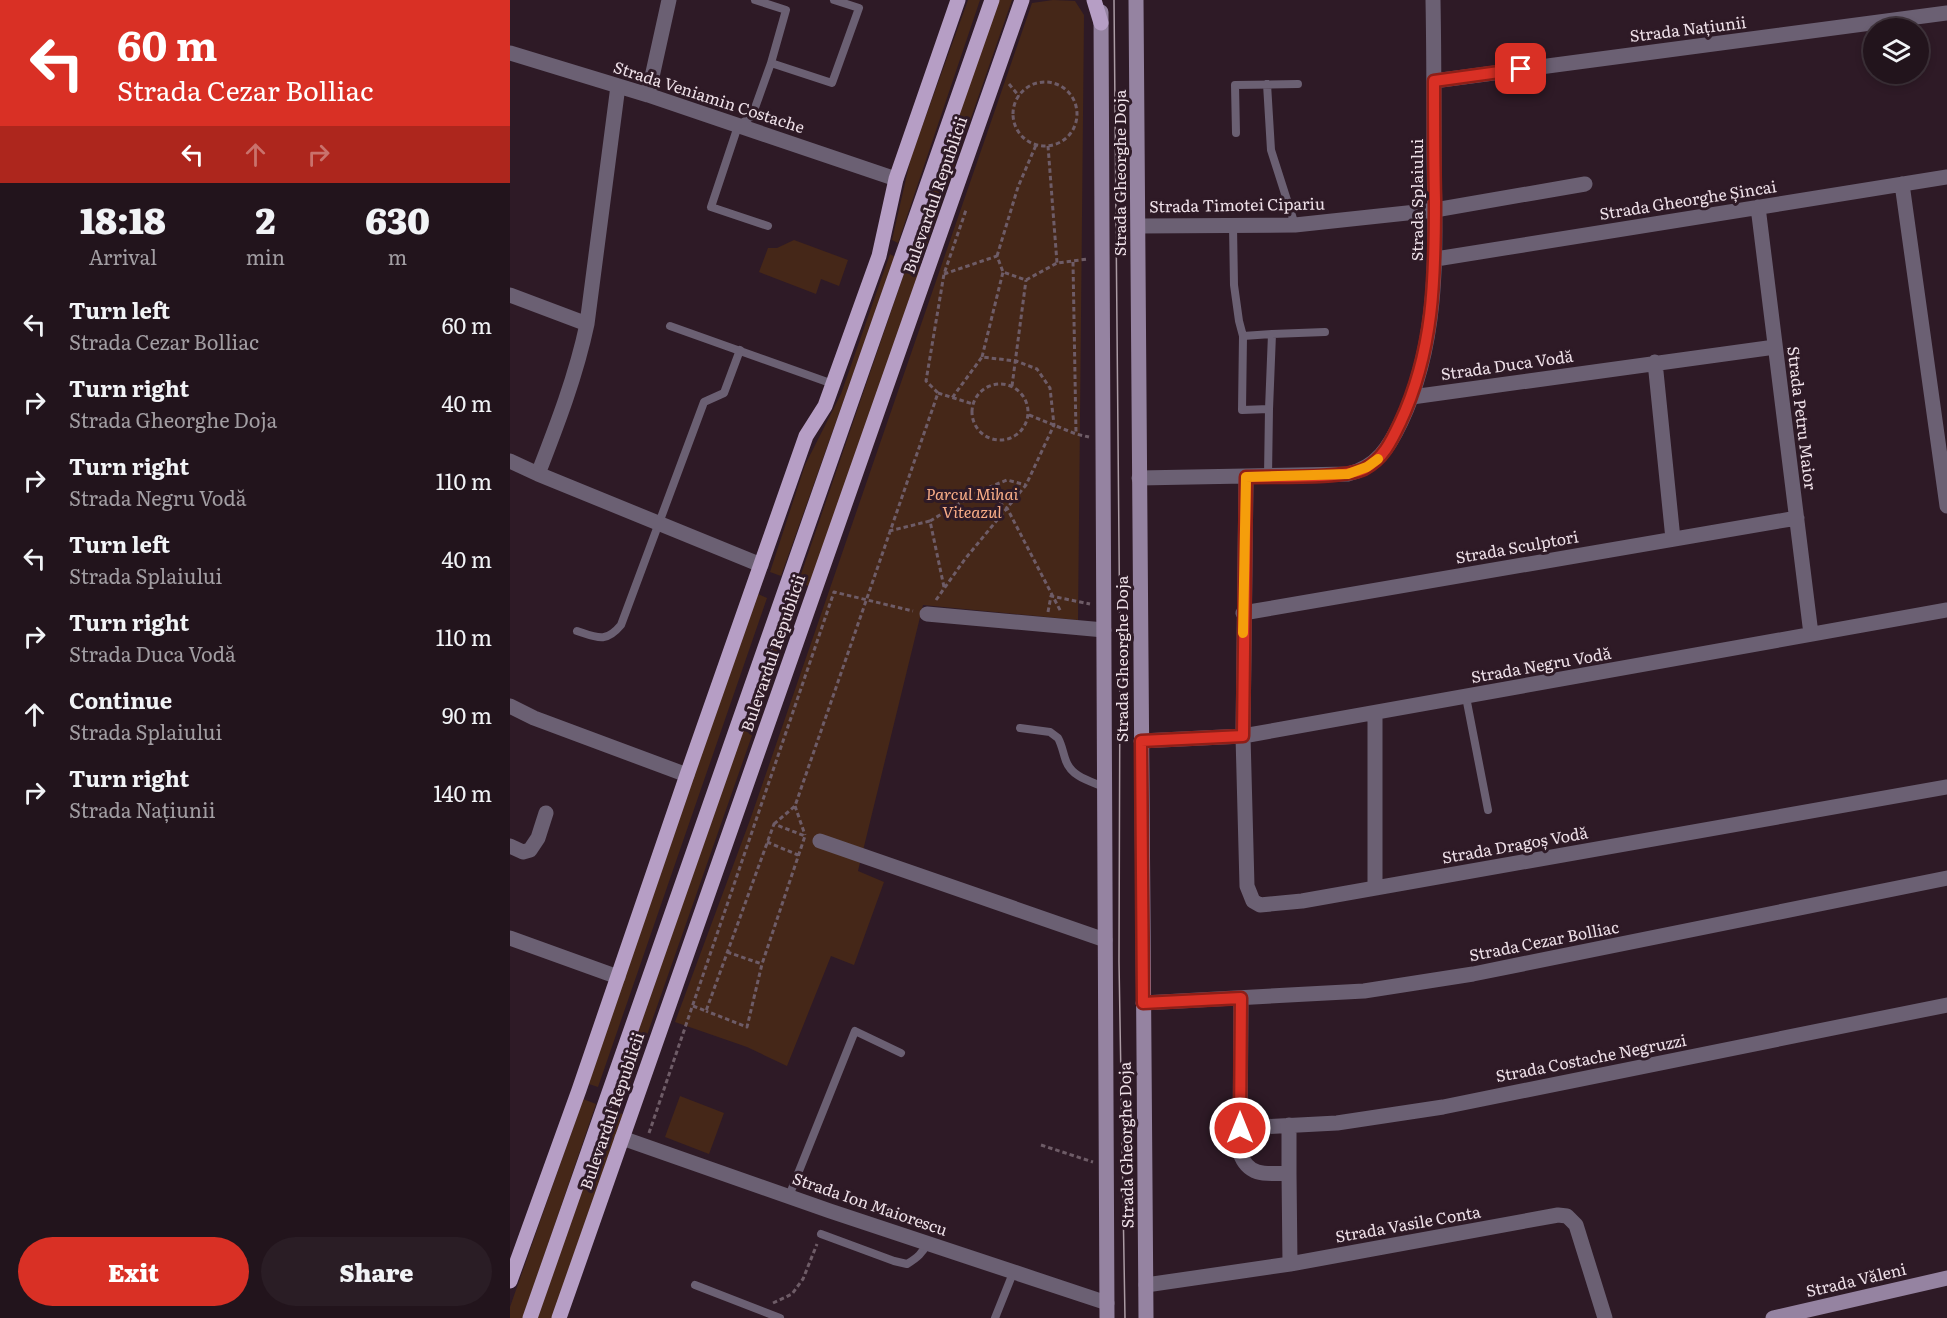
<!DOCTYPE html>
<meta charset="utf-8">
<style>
body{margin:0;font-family:Literata,serif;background:#2a1d25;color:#f1f3f6;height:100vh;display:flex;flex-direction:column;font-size:22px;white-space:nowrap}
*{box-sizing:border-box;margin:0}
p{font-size:20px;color:#a29ea3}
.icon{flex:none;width:33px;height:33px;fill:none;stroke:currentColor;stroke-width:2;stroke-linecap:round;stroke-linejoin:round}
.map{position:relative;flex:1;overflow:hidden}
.side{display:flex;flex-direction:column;background:#22141c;width:510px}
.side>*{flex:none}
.banner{background:#d93025;color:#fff;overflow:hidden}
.fabs{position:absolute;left:1353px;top:18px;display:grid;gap:12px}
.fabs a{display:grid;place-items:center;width:66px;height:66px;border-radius:50%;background:#22141c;box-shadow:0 3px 9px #0003,0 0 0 2px #3f333b;font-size:30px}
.pin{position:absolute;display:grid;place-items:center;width:51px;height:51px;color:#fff;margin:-26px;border-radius:12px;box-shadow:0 3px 9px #0006}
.me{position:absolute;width:66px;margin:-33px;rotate:0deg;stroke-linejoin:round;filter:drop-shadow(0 0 4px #0008)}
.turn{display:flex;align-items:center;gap:21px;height:126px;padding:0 18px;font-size:27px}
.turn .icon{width:78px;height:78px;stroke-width:2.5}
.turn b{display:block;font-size:42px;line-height:51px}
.lanes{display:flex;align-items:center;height:57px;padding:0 18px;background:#0003;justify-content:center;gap:30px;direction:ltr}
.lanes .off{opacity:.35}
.eta{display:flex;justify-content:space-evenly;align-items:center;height:102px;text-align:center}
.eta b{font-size:36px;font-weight:800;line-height:42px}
.cta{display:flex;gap:12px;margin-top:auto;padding:12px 18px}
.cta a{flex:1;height:69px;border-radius:36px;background:#d93025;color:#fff;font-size:24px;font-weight:800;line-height:69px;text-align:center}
.cta a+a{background:#2a1d25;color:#f1f3f6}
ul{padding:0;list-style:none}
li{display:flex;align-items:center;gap:18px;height:78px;padding:0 18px}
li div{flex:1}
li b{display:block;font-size:22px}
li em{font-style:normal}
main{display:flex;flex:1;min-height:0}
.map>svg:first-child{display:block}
.green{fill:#452718}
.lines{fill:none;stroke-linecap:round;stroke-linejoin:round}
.path{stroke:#6e5c67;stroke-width:3;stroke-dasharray:4.5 3;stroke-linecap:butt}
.lane{stroke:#6b6073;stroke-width:8}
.street{stroke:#6b6073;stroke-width:15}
.secondary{stroke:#9583a1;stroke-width:15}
.primary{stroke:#b69ec5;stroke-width:15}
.tram{stroke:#ab9ba4;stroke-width:1.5}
.route-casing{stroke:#8d1f18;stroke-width:15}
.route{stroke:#d93025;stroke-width:10}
.slow{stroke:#f59e0b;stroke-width:10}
.labels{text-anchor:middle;stroke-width:6;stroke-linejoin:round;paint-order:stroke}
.street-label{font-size:16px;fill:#eee0e8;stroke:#2e1a26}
.park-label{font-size:16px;font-style:italic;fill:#f9ad87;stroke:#2e1a26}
</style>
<main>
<section class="side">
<div class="banner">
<div class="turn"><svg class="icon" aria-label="left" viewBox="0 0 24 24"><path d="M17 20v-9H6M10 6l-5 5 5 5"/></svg><div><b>60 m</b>Strada Cezar Bolliac</div></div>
<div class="lanes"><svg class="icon" aria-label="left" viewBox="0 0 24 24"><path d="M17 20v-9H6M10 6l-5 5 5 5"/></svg><svg class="icon off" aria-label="ahead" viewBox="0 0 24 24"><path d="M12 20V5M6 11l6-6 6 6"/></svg><svg class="icon off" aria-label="right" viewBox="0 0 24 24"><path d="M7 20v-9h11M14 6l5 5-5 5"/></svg></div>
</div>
<div class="eta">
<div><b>18:18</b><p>Arrival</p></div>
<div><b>2</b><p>min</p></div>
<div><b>630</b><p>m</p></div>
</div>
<ul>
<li><svg class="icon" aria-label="left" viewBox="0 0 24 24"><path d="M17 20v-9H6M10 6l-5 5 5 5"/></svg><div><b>Turn left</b><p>Strada Cezar Bolliac</p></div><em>60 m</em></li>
<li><svg class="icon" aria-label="right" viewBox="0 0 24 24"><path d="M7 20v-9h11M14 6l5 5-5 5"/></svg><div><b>Turn right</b><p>Strada Gheorghe Doja</p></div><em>40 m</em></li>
<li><svg class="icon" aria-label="right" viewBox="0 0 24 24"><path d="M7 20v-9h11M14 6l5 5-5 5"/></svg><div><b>Turn right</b><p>Strada Negru Vodă</p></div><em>110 m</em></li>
<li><svg class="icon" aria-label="left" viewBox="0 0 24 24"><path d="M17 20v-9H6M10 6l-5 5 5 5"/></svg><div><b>Turn left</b><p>Strada Splaiului</p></div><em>40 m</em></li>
<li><svg class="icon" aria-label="right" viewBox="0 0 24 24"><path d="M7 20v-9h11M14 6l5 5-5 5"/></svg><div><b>Turn right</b><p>Strada Duca Vodă</p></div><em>110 m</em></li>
<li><svg class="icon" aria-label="ahead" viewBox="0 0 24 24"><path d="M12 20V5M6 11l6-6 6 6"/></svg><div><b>Continue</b><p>Strada Splaiului</p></div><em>90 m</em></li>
<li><svg class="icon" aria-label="right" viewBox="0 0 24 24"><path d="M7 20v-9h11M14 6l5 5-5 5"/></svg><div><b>Turn right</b><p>Strada Națiunii</p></div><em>140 m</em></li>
</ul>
<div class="cta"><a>Exit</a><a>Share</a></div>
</section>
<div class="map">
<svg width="1437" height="1318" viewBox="0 0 1437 1318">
<rect width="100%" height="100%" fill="#2e1a26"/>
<!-- green -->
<path class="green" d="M458 0H470L388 243 382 240 401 157Z
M489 0H502L414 253 402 249Z
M543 0 565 1 574 15 568 620 413 605 348 871 374 882 344 965 321 956 277 1066 237 1047 165 1022 240 820 522 3Z
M284 240 338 260 329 286 311 279 306 294 249 272 258 248H267Z
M380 254 385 257 271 576 260 572 295 465 331 394Z
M398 262 412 268 299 586 288 583Z
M246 593 257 598 88 1087 76 1083Z
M275 604 286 610 116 1095 104 1091Z
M170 1096 214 1113 199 1154 155 1137Z
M73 1099 86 1104 13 1318H0V1307Z
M100 1110 113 1114 42 1318H26Z"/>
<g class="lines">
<!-- path -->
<path class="path" d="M503 114a32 32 0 1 1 64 0a32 32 0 1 1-64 0Z
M499 84 509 96
M538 146 547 263
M487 256 508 187 526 145
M563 262 566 434
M434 274 487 256 493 272 516 280 547 263 578 259
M472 357 493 272
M462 412a28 28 0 1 1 56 0a28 28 0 1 1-56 0Z
M502 386 516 280
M428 393 463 404
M519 415 566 434 579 437
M470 491 497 508 551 612
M420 521 470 491 497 480 516 485
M379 531 420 521 434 587
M426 600 455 559 516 485 544 425 540 388 527 369 506 361 472 357 442 398
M538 612 541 596 580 604
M285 806 295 835
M264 824 285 806 428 393 416 381 434 274 456 210
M257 842 288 855
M217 952 252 964
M183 1006 196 1011 264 824 295 836 252 964 237 1027 196 1011
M139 1133 324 592 403 611
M531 1145 583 1162
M263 1303 282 1294 293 1279 307 1244"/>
<!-- lane -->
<path class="lane" d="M245 0 276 10 261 63 242 116 228 126 201 207 258 226
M261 63 322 83 349 8 324 0
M757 84 761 150 785 225
M726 133 725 85 788 84
M723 226 724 285 729 321 733 336 732 410 759 409 758 476
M160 326 323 384
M762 334 815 332
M733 336 762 334 759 409
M67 631C88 638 96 643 111 625L194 402 214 393 230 350
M956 697 978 810
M510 728 540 732 548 738C552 745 553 753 556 761 562 777 580 781 594 787
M279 1196 345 1031 391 1053
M311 1234 384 1261 397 1264C407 1258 413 1253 417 1243
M185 1285 270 1318
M485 1318 503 1273"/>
<!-- street -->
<path class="street" d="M0 53 138 95 386 179
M924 81 1437 13
M138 95 159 0
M1392 184 1437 506
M1248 207 1301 634
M629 226 785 225 925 210 1075 184
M926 259 1437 177
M0 295 77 324
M1145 362 1163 539
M902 397 1265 347
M0 461 28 474 251 565
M28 474C47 425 66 376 77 324L108 86
M736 477 733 736 737 886 743 901 750 905 792 901 1437 787
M629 478 838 474C867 467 879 447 891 422 931 338 925 245 924 154 924 103 924 51 923 0
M733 613 1287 518
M417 614 594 630
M0 706 24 718 177 775
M865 714V888
M631 741 733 736 1437 610
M310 841 595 940
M0 846 13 852 20 850 28 838 36 813
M0 938 108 977
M731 998 730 1153C738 1177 757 1174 779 1173L780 1264
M633 1003 854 991 963 974 1437 878
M730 1128 827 1123 933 1107 1437 1005
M112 1138 320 1211 597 1303
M779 1173V1125
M636 1285 780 1264 1048 1215 1057 1216 1066 1225 1095 1318"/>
<!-- secondary -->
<path class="secondary" d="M626 0 636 1318
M591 12 597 1318
M1263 1318 1437 1278"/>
<!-- primary -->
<path class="primary" d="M584 0 591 23
M0 1281 69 1090 177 775 296 436 315 406 369 256 386 179 448 0
M20 1318 482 0
M49 1318 512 0"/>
<!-- tram -->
<path class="tram" d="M604 0 610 654 609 962 615 1318"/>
</g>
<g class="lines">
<defs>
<path id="route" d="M730 1128 731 998 633 1003 631 741 733 736 736 477C762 476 834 479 854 469 873 459 881 442 890 423 924 351 925 278 925 200 924 160 924 120 924 81L1011 69"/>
</defs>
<!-- route casing -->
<use href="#route" class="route-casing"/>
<!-- route -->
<use href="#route" class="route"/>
<!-- slow -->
<path class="slow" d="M733 633 736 477 838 474 857 467 868 459"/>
</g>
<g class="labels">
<!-- street labels -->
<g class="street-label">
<text transform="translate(1178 29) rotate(-7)" y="6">Strada Națiunii</text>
<text transform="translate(199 97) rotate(18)" y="6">Strada Veniamin Costache</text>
<text transform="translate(610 173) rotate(-90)" y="6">Strada Gheorghe Doja</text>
<text transform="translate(425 195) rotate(-71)" y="6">Bulevardul Republicii</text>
<text transform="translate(907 200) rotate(-90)" y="6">Strada Splaiului</text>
<text transform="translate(1178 200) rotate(-9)" y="6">Strada Gheorghe Șincai</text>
<text transform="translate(727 205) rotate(-1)" y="6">Strada Timotei Cipariu</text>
<text transform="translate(997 365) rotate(-8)" y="6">Strada Duca Vodă</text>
<text transform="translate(1292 418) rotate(83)" y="6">Strada Petru Maior</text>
<text transform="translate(1007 547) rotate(-10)" y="6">Strada Sculptori</text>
<text transform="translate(263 653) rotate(-71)" y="6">Bulevardul Republicii</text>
<text transform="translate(612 659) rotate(-90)" y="6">Strada Gheorghe Doja</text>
<text transform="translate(1031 665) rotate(-10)" y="6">Strada Negru Vodă</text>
<text transform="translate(1005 845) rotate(-10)" y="6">Strada Dragoș Vodă</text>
<text transform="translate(1034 941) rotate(-11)" y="6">Strada Cezar Bolliac</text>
<text transform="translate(1081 1058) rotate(-11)" y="6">Strada Costache Negruzzi</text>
<text transform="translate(102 1111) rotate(-71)" y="6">Bulevardul Republicii</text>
<text transform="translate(616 1145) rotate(-91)" y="6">Strada Gheorghe Doja</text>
<text transform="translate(360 1204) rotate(19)" y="6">Strada Ion Maiorescu</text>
<text transform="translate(898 1224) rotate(-10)" y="6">Strada Vasile Conta</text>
<text transform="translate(1346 1280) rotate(-13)" y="6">Strada Văleni</text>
</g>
<!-- park labels -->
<g class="park-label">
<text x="462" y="500">Parcul Mihai<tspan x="462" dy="18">Viteazul</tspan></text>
</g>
</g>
</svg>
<div class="fabs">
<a><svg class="icon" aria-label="layers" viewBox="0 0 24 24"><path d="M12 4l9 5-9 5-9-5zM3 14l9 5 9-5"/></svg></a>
</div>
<div class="pin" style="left:1011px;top:69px;background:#d93025"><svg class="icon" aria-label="arrive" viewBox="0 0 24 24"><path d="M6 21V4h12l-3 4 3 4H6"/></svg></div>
<svg class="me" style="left:730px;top:1128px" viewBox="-20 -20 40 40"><circle r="17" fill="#d93025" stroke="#fff" stroke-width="3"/><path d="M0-11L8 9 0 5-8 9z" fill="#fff"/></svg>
</div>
</main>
